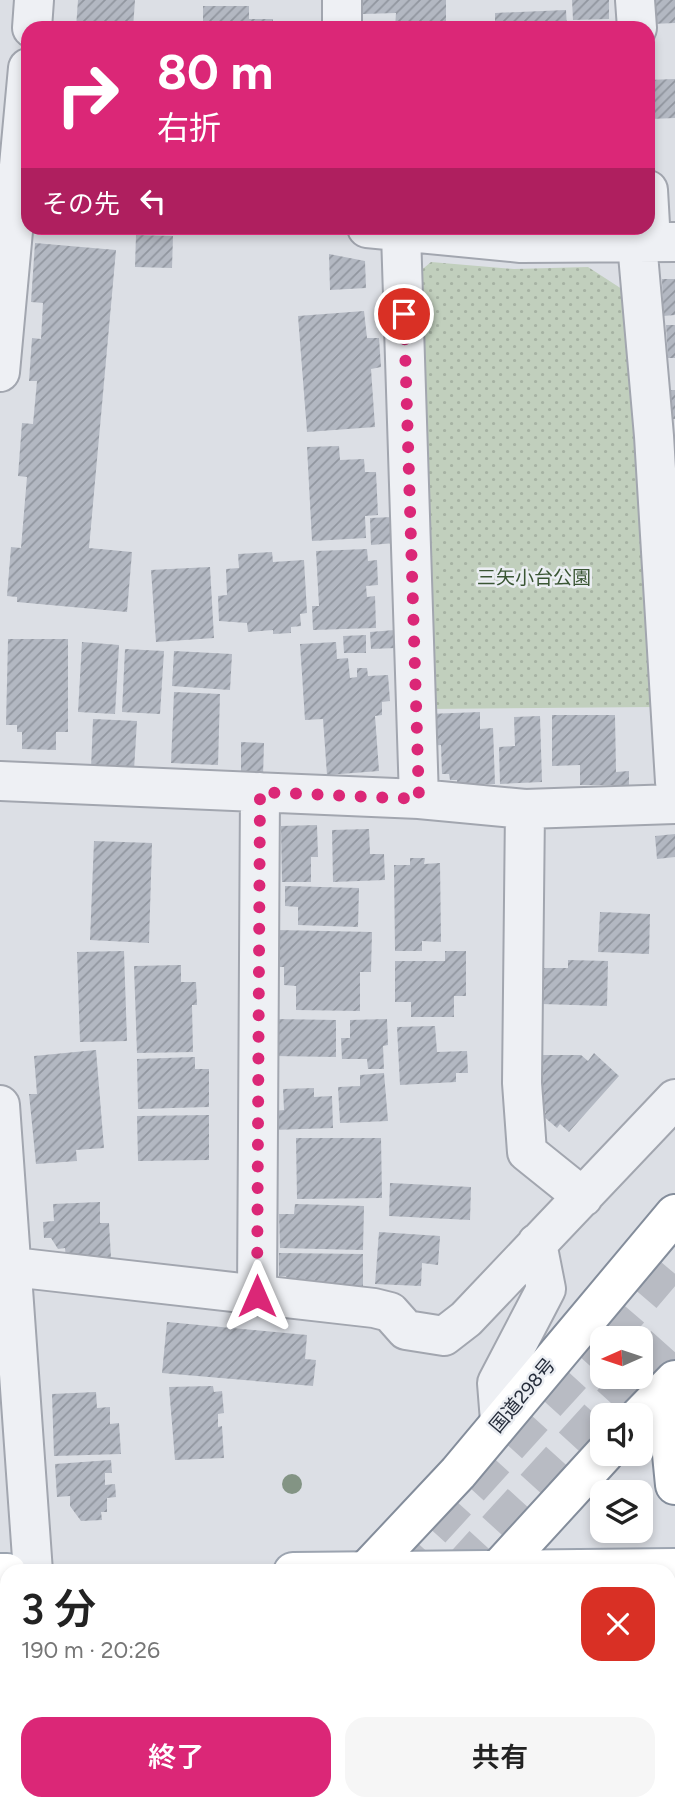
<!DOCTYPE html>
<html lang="ja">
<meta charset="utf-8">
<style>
body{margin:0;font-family:Figtree,"Noto Sans JP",sans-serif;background:#f6f6f6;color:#222;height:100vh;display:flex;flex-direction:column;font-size:26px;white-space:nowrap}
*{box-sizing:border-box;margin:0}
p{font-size:23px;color:#767676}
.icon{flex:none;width:38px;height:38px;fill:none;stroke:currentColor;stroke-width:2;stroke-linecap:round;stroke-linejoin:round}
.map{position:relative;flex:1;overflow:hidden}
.side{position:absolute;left:0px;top:1564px;width:676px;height:247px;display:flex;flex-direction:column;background:#fff;border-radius:21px 21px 0 0;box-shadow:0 4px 10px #0003}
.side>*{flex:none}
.top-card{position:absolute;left:21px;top:21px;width:634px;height:214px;border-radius:21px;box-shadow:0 4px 10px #0003;background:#db2777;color:#fff;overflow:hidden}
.needle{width:46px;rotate:267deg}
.tools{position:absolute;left:590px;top:1326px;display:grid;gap:14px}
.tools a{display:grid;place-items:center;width:63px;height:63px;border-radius:14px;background:#fff;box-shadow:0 4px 10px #0003;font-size:35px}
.pin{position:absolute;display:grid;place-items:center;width:60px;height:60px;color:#fff;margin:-30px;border:4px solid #fff;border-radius:50%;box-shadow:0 2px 7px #0007}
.me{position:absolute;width:77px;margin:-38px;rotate:0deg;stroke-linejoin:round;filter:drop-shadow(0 0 5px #0008)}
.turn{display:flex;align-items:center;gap:24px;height:147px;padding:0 21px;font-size:32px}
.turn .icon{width:91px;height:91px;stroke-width:2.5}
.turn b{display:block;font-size:49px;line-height:60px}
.then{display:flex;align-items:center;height:66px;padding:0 21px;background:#0003;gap:14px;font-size:26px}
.round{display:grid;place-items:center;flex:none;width:74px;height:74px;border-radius:21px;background:#f6f6f6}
.summary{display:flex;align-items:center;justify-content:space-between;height:119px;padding:0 21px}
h1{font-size:42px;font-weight:600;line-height:52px}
.primary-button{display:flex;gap:14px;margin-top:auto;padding:14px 21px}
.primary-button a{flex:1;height:80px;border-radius:21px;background:#db2777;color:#fff;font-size:28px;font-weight:600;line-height:80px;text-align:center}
.primary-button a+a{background:#f6f6f6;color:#222}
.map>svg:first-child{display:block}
.park{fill:url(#park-dots)}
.building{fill:url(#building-hatch)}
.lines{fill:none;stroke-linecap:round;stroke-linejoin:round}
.highway-tunnel{stroke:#b8bbc3;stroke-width:38;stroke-dasharray:38 19;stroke-linecap:butt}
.minor-casing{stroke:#a2a6af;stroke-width:42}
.major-casing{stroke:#9ca4b0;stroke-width:42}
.highway-casing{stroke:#848d9b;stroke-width:42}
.minor{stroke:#eef0f4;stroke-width:38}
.major{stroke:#fff;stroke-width:38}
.highway{stroke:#fff;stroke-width:38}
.tree{fill:#839484}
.route{stroke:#db2777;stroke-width:12;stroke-dasharray:0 21.6}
.labels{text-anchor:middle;stroke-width:5;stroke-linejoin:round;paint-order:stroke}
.park-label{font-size:19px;fill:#3a5634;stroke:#ebeef3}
.street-label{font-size:19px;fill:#262d3b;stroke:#ebeef3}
</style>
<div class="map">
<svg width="675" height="1811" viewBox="0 0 675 1811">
<defs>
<pattern id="park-dots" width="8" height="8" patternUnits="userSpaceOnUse" patternTransform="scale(1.75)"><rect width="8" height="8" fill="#c1cfbd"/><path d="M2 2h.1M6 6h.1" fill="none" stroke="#a6b2a3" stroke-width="1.8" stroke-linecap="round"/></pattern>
<pattern id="building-hatch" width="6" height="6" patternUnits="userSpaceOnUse" patternTransform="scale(1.75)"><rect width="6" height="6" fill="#b3b8c2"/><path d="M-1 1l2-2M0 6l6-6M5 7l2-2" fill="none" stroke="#91969f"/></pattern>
</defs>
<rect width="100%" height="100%" fill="#dcdfe5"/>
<!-- park -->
<path class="park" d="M431 262 514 269 588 267 625 291 657 707 425 709 412 278Z"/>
<!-- building -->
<path class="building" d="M78 0H135L133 28H76Z
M363 0H446V28H395L396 13 363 14Z
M572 0H609V19L573 20Z
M651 0H675V23L652 24Z
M203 6H249V19H273V28H203Z
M566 10 567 28H495V13Z
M675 79V118L650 119 648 80Z
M136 235 173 236 172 268 135 267Z
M35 243 116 250 89 548 132 552 127 612 17 602V597L7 596 11 547 21 548 27 477 18 476 22 423 33 424 37 381H29L32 338 41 339 43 303 31 302Z
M329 254 365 261 366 288 330 290Z
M662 279H675V315L663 316Z
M364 311 367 338H379L381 367 371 369 375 427 307 432 298 316Z
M666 325H675V358H668Z
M669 390H675V419H666Z
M339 446 340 460 364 459 365 472H376L378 515 365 516 366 538 312 541 307 447Z
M393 517 395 543 371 545 370 518Z
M367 549 368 561 377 560 378 585 366 586 367 597 375 596 376 628 313 630 312 606H319L316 551Z
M272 552 273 562 304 560 307 613 300 614 301 626 291 627V633L273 634V630L248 632 247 623 219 621 218 596 227 595 226 569 239 568 238 554Z
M210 567 214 638 156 642 151 570Z
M395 630 396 648 371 649 370 632Z
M366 635V653H344L343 636Z
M8 639H68V732H56V750L22 749V732H17V725H6Z
M82 642 119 645 115 714 78 712Z
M336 642 337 659 348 658 350 678 357 677V668H367L368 676 388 675 390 701 382 702V715L375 716 379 771 327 775 323 719 305 720 300 644Z
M125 649 164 651 160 714 122 712Z
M174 651 232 654 230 690 172 686Z
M174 692 220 694 218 765 171 763Z
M480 712V729L493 728 495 784 457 785V780H450L449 774H442L441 745 428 746V714Z
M552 715H615L616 772 629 771V785H580V765L552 766Z
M540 716 542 782 500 784 499 747 515 746 514 717Z
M93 719 137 721 134 770 91 769Z
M241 742 264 743 263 776 241 775Z
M317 825 318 857H311V882H282L281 826Z
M369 829 370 854H384L385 880 333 882 332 830Z
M675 834V857L657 859 655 836Z
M94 841 152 843 149 943 90 940Z
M410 858H425L424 864 440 863 441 942 422 941V951H395L394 865H410Z
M285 886 359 888 358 927 298 925V907L285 906Z
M600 912 650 914 649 954 598 952Z
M277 930 372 932 371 972H360V1011L296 1010V986L284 985V967H276Z
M124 951 127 1041 80 1042 77 952Z
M445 951H466V996H454V1017H411V1002H395V961H445Z
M568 960 608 961 607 1006 542 1004 543 968H568Z
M181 965V982H196L197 1005H192L193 1052 137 1053 134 966Z
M273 1019 336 1020V1057L273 1056Z
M387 1019 388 1045 383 1046 384 1069H368L367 1059H342L341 1038H350V1020Z
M435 1026 437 1052 467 1051 468 1073H456V1082L400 1085 397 1027Z
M96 1050 104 1148 76 1150 77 1161 36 1164 29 1094H37L34 1056Z
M594 1053 619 1076 569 1132 560 1124 557 1128 543 1116 546 1112 533 1100 536 1055H581L588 1061Z
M195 1057V1069H209V1107L138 1109 137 1059Z
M384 1073 388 1121 340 1123 338 1087 360 1086V1075Z
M314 1088V1097L332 1096 333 1128 273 1130 272 1111 284 1110 283 1089Z
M209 1115V1160L138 1161 137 1116Z
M296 1138H381L382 1198 297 1199Z
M390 1183 471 1187 470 1220 389 1216Z
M100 1202V1223H109L111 1258 66 1260 65 1248 58 1249 51 1238H44L43 1222 54 1221 53 1204Z
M295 1204 364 1206 363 1250 280 1248 279 1214H294Z
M379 1232 440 1236 438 1265 422 1263 421 1286 375 1284Z
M279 1253 363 1254V1291H286V1276H279Z
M167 1322 307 1335 305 1359 316 1360 313 1386 162 1373Z
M213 1386 214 1392 222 1391 224 1413 218 1414V1427L222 1426 224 1458 175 1460 169 1387Z
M96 1392 97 1408 110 1407V1424L119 1423 121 1454 54 1456 52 1394Z
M111 1460 112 1473H105V1485L115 1484 116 1497 107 1498V1512H101L102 1520 81 1521 70 1506V1496L57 1497 55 1464Z"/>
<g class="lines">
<!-- highway-tunnel -->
<path class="highway-tunnel" d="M605 1339 675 1257
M640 1372 675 1333
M393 1572 602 1342
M458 1572 635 1377
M165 1811 172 1804
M235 1811 242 1804"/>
<defs>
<path id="minor" d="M342 0V28
M635 0 637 28
M32 28 34 0
M648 190 651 242
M367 228 521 243 675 242
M401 233 419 799
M637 243 654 436 675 782
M0 372 28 68
M0 781 419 799 525 809 675 804
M525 809 522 1083 527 1152 583 1197
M0 1105 33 1572
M13 1267 374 1308 390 1312 406 1330 444 1336 466 1319 675 1099
M257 1296 260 792
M500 1421 497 1383 546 1289 537 1243
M408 1811 416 1804
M606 1811 608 1804"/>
<path id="major" d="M293 1572 675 1568
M0 1573H7"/>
<path id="highway" d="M675 1406 669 1423 675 1485
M640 1416 675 1380
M365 1572 458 1473 675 1214
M496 1572 604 1454
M123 1811 131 1804
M279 1811 286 1804"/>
</defs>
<!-- minor casing -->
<use href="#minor" class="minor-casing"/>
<!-- major casing -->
<use href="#major" class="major-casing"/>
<!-- highway casing -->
<use href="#highway" class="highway-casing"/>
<!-- minor -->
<use href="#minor" class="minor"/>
<!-- major -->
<use href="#major" class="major"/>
<!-- highway -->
<use href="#highway" class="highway"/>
</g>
<!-- trees -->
<circle class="tree" cx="292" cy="1484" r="10"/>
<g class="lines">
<!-- route -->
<path class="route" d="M257 1296 260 792 419 799 404 314"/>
</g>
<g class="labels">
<!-- park labels -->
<g class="park-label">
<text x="534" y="584">三矢小台公園</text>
</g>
<!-- street labels -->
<g class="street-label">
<text transform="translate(522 1395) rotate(-50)" y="7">国道298号</text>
</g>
</g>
</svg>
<div class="tools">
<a><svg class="needle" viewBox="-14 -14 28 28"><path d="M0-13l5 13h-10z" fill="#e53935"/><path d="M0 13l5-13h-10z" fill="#767676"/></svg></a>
<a><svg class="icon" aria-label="sound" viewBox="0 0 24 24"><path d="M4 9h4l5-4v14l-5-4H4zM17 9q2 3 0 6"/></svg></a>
<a><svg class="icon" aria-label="layers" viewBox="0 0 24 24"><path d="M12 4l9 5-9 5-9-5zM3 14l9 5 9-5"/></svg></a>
</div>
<div class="pin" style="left:404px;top:314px;background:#d93025"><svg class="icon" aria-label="arrive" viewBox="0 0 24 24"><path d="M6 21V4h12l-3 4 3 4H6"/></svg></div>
<svg class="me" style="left:257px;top:1296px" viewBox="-20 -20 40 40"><path d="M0-17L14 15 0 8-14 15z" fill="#db2777" stroke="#fff" stroke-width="4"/></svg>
<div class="top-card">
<div class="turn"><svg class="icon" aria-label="right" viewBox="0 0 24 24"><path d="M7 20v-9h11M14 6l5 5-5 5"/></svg><div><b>80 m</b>右折</div></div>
<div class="then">その先<svg class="icon" aria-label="left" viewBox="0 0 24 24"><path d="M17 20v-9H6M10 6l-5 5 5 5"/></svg></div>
</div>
<section class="side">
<div class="summary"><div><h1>3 分</h1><p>190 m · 20:26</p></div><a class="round" style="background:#d93025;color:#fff"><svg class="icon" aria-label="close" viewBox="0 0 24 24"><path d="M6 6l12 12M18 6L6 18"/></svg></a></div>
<div class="primary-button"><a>終了</a><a>共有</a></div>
</section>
</div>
